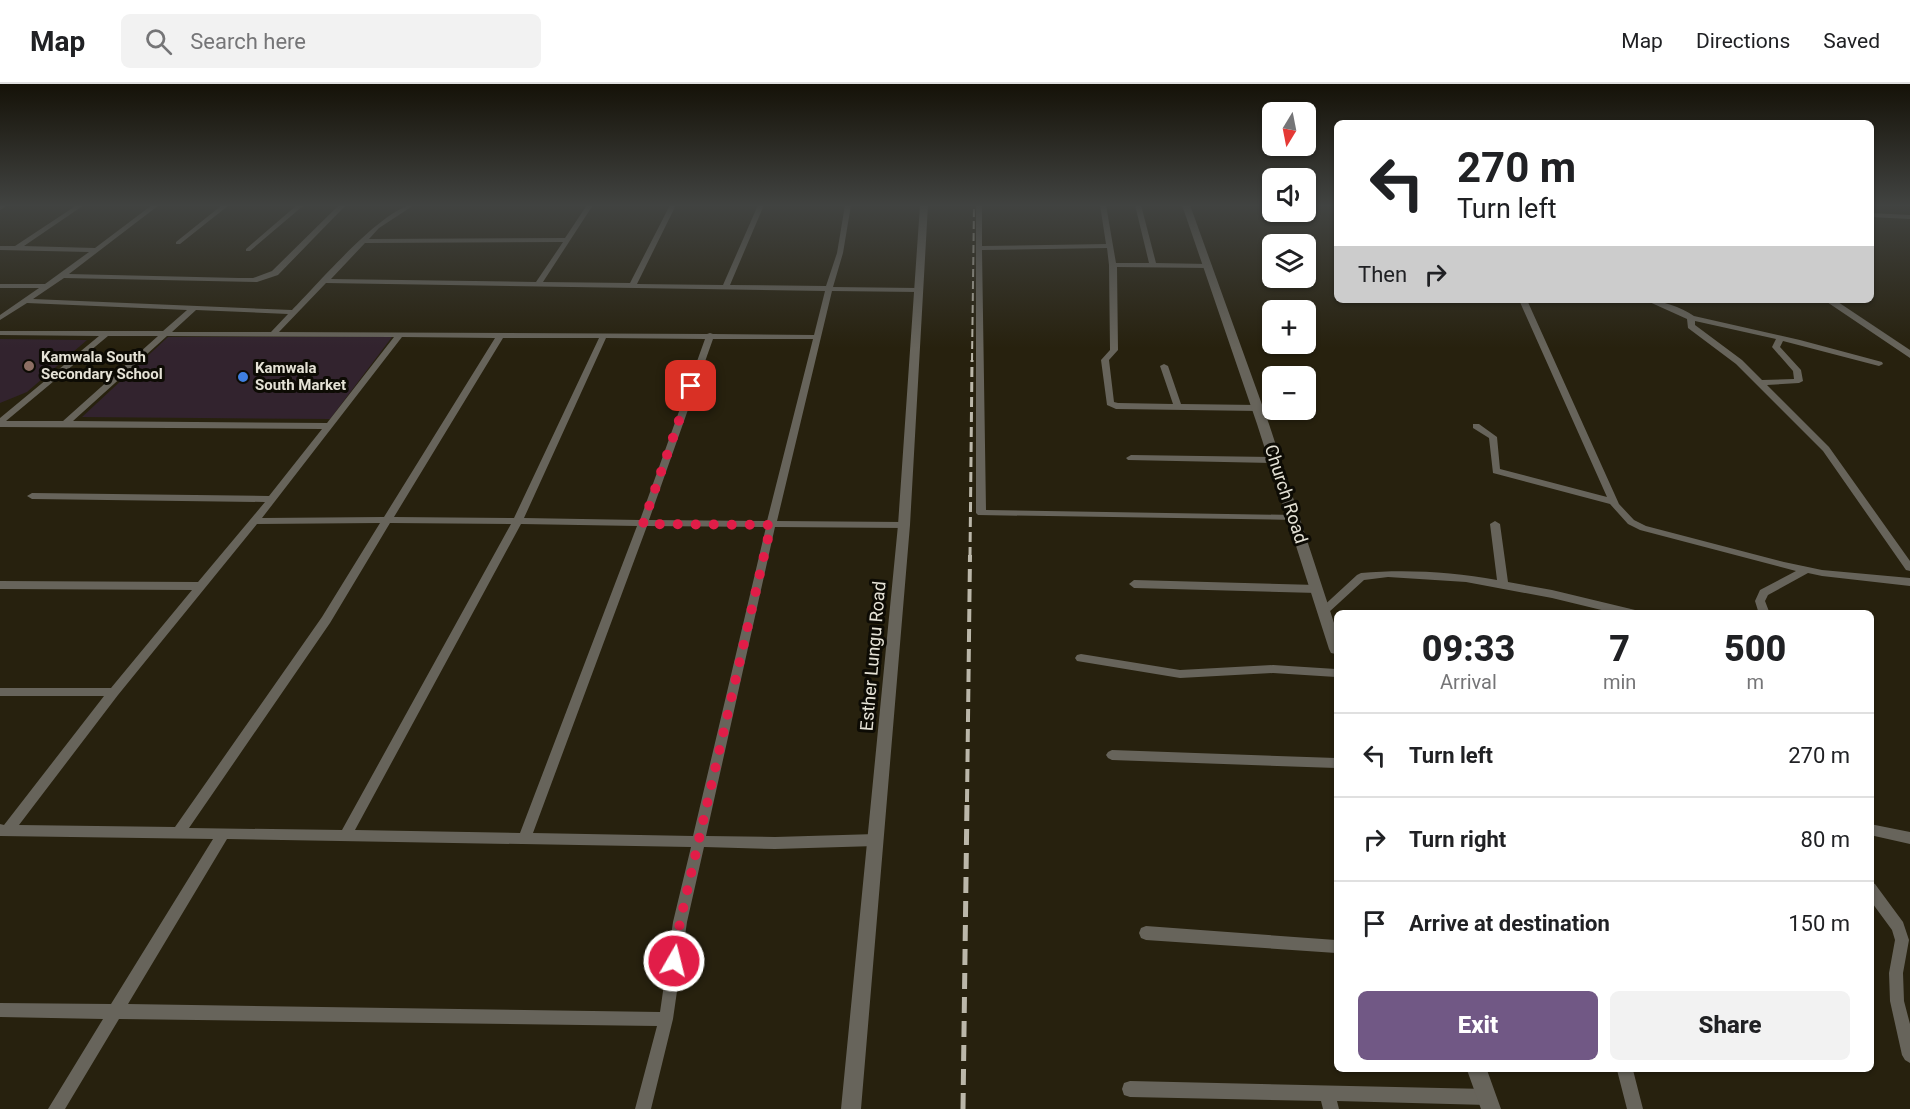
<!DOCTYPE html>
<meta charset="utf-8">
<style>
body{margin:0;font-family:Roboto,sans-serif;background:#f2f2f2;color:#202124;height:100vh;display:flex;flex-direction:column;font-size:22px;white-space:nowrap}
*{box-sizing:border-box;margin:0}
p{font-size:20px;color:#757577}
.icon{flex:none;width:33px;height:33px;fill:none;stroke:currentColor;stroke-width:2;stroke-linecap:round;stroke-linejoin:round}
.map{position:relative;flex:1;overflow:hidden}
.drawer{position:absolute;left:1334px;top:526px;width:540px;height:462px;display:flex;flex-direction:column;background:#fff;border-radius:9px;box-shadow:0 2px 4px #0004}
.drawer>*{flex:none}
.hud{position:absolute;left:1334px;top:36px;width:540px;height:183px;border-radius:9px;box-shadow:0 2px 4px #0004;background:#fff;color:#202124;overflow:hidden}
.needle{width:39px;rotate:190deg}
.buttons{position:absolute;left:1262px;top:18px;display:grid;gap:12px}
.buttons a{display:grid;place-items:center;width:54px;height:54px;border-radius:9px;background:#fff;box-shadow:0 2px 4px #0004;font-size:30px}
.pin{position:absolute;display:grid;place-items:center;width:51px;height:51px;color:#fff;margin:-26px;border-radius:12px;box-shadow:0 3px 9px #0006}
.me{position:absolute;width:66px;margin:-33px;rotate:8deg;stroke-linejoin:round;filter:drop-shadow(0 0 4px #0008)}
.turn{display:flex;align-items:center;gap:21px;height:126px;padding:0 24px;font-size:27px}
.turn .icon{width:78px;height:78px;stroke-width:2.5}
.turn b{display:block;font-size:42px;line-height:51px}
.then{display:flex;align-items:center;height:57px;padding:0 24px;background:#0003;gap:12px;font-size:22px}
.eta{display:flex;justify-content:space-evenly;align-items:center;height:102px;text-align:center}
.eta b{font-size:36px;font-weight:800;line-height:42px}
.cta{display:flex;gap:12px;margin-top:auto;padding:12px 24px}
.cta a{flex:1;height:69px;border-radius:9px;background:#715885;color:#fff;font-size:24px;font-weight:800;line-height:69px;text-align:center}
.cta a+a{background:#f2f2f2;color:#202124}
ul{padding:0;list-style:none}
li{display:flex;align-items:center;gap:18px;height:84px;padding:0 24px;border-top:2px solid #e0e0e0}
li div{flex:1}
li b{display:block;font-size:22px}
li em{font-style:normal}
header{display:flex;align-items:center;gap:36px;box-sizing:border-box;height:84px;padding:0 30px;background:#fff;border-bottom:2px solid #e0e0e0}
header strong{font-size:28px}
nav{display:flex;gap:33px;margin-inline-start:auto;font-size:21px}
.search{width:420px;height:54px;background:#f2f2f2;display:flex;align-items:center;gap:15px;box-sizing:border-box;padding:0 21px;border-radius:9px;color:#757577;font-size:22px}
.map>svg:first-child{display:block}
.commercial{fill:#32232e}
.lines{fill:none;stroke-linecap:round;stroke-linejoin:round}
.minor{fill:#67645b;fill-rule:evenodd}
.tertiary{fill:#67645b;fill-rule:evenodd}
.rail-far3{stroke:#bbb7a9;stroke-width:2;stroke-dasharray:8 4;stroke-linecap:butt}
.rail-far2{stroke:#bbb7a9;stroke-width:3;stroke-dasharray:10 5;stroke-linecap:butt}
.rail-far1{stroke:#bbb7a9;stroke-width:4;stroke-dasharray:13 7;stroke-linecap:butt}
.rail{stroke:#bbb7a9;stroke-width:5;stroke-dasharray:16 8;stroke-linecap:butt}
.route{stroke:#e11d48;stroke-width:10;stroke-dasharray:0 18}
.education-dot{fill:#8d6e63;stroke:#0d0b04;stroke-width:2}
.shop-dot{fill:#3f7fe0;stroke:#0d0b04;stroke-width:2}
.labels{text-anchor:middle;stroke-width:6;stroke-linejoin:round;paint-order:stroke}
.far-poi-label{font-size:15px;font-weight:bold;fill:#e5e2d6;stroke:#0d0b04;text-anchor:start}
.street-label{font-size:18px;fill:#e5e2d6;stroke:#0d0b04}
</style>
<header>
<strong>Map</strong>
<div class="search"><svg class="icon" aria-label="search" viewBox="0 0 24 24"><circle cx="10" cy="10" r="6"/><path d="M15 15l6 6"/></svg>Search here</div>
<nav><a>Map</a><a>Directions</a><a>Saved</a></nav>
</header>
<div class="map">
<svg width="1910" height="1025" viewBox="0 0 1910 1025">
<rect width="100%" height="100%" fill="#27210e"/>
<!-- commercial -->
<path class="commercial" d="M168 253H392L330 335 82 333Z
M0 255 87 256 27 308 0 319Z"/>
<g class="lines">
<!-- minor -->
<path class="minor" d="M0 121H8L0 126Z
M77 121H84L24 162 95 164 152 121H159L69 190 239 194H253L272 187 339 121H346L278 191 257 198 64 194 33 215 292 226C315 203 385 121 414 121L379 144 369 155 565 154 587 121H593L543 198 630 199 670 121H676L637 200 723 201 758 121H764L730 201 826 202 837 169 845 121H851L843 169 833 203 918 204 922 206 918 208 832 207 777 437 904 438 909 441 904 444 775 443 706 752 775 753 876 750 881 752 883 756 881 760 876 762 775 765 704 763 687 838 673 935 651 1025H635L657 942 119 935 65 1025H48L103 935 0 933V919L111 920 213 755 0 752V740L4 741 104 612H0V604H111L192 506 0 505V497L198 498 265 418 32 415 27 412 32 409 269 412 322 345 0 343V334L99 252 0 251V247H163L187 226 27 219 0 236V231L39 204H0V200H45L89 168 0 166V162H15ZM563 158 536 198 331 195 365 159ZM326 199 825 207 814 251 713 250 710 249 707 250 279 248ZM196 226 288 230 271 248H172ZM108 252H158L63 337H6ZM167 252 394 253 327 339 73 337ZM402 253 495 254 384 433 262 434ZM503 254H599L514 434 394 433ZM606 254 705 255 640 436 524 434ZM713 255H813L767 437 649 436ZM380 439 322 533 175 743 19 741 118 611 257 440ZM390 439 511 440 342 746 189 744 330 539ZM521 440 637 442 520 749 355 746ZM647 442 766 443 693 752 533 749ZM227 755 691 763 673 838 660 928 128 920Z
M222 121H229L180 160H176V158Z
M297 121H304L250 167H246V165Z
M976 121H982V162L1106 160 1100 121H1106L1116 179H1149L1135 121H1141L1156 179 1208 180 1212 182 1208 184 1117 183 1118 266 1109 276 1114 318 1118 319 1173 320 1160 282 1164 280 1168 282 1181 320 1258 321 1262 324 1258 327 1116 325 1107 321 1101 276 1110 266 1109 181 1107 164 982 166 986 426 1294 431 1299 434 1297 436 978 431 976 429Z
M1308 121H1314L1312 132 1309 134 1306 132Z
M1870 129 1910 131V135L1870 133Z
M1519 216H1527L1619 420 1634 436 1646 442 1784 478 1822 486 1910 494V502L1822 492 1808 489 1768 511 1765 517 1770 530H1759L1755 517 1760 506 1796 487 1640 446 1628 440 1610 420 1493 389 1489 354 1473 344V340H1479L1497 353 1500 385 1607 413Z
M1645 216C1661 216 1681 223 1694 232L1800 256 1882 278 1883 280 1879 282 1783 257 1780 263 1801 286 1803 297 1799 299 1767 301 1829 363 1910 477V487L1906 486 1823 367 1736 280 1688 244 1687 235ZM1695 237 1776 255 1772 263 1793 287 1794 295 1762 296 1742 276 1695 241Z
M1131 371 1275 373 1280 376 1275 379 1128 376 1126 374Z
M1495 437 1500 440 1508 498 1552 506 1631 525 1635 526 1636 530H1618L1552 514 1466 498 1388 493 1364 496 1328 529H1320L1319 526 1357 491 1361 489C1406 485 1453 488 1497 496L1490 440Z
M1134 496 1317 501 1322 505 1317 509 1134 504 1129 500Z
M1081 570 1180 586 1273 581 1336 585V593L1273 589 1180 594 1077 577 1075 574 1077 571Z
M1112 666 1336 674V684L1112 676 1108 674 1106 671 1108 668Z
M1870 740 1910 748V760L1870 751Z
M1870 798 1875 800 1903 838 1909 856 1903 889 1904 917 1910 940V979L1905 976 1902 971 1890 917 1889 889 1895 856 1892 846 1870 816Z
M1146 842 1336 856V869L1146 856 1141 854 1139 849 1141 844Z
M1617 986H1633L1643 1025H1627Z
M1130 997 1487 1005 1493 1007 1495 1013 1493 1019 1487 1021 1337 1017 1339 1025H1323L1321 1017 1130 1013 1124 1011 1122 1005 1124 999Z"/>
<!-- tertiary -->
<path class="tertiary" d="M920 121H928L910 441 861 1025H841L898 441Z
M1182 121H1190L1269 340 1336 545V570L1331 569 1329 565 1257 340Z
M1824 216H1835L1910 266V274Z
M1467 986H1487L1501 1025H1481Z"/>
<!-- rail-far3 -->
<path class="rail-far3" d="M972 277 974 121"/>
<!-- rail-far2 -->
<path class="rail-far2" d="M970 473 972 276"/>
<!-- rail-far1 -->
<path class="rail-far1" d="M967 718 970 471"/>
<!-- rail -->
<path class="rail" d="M963 1025 967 717"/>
</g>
<!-- sky -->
<linearGradient id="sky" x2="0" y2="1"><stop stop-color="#151208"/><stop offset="0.46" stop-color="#414341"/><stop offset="1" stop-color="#414341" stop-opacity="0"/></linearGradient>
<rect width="1910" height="264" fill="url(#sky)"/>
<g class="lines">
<!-- route -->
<path class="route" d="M674 877 680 838 771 441 643 440 691 302"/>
</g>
<!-- markers -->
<circle class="education-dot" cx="29" cy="282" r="6"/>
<circle class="shop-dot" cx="243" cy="293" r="6"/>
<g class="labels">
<!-- far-poi labels -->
<g class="far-poi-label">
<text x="41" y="278">Kamwala South<tspan x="41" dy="17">Secondary School</tspan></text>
<text x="255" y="289">Kamwala<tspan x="255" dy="17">South Market</tspan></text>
</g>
<!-- street labels -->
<g class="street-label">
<text transform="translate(1286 410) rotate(72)" y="6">Church Road</text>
<text transform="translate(873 572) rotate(-85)" y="6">Esther Lungu Road</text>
</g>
</g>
</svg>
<div class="buttons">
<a><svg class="needle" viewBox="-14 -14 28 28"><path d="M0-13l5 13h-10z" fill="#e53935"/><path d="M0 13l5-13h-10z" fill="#757577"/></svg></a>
<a><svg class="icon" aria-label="sound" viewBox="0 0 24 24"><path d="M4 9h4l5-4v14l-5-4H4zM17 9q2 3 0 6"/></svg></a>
<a><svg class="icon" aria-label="layers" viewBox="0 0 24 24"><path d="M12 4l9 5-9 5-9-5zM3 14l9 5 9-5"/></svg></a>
<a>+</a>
<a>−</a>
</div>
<div class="pin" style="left:691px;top:302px;background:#d93025"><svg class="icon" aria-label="arrive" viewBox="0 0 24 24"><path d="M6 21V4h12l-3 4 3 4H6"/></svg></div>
<svg class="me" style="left:674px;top:877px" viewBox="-20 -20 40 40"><circle r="17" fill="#e11d48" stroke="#fff" stroke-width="3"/><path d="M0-11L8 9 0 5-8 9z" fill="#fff"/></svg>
<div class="hud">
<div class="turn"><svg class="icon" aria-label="left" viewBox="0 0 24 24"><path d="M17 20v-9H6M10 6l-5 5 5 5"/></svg><div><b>270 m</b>Turn left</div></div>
<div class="then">Then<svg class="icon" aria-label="right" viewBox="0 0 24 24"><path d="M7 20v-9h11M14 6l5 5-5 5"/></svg></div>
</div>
<section class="drawer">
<div class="eta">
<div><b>09:33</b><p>Arrival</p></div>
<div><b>7</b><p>min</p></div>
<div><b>500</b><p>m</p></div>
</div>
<ul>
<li><svg class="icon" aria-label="left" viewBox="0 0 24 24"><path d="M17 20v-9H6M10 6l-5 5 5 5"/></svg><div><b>Turn left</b></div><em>270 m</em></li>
<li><svg class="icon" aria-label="right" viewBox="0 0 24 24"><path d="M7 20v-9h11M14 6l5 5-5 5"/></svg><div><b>Turn right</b></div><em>80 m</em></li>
<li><svg class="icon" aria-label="arrive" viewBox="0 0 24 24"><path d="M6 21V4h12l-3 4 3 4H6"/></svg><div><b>Arrive at destination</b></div><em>150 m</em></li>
</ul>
<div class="cta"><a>Exit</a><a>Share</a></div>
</section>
</div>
